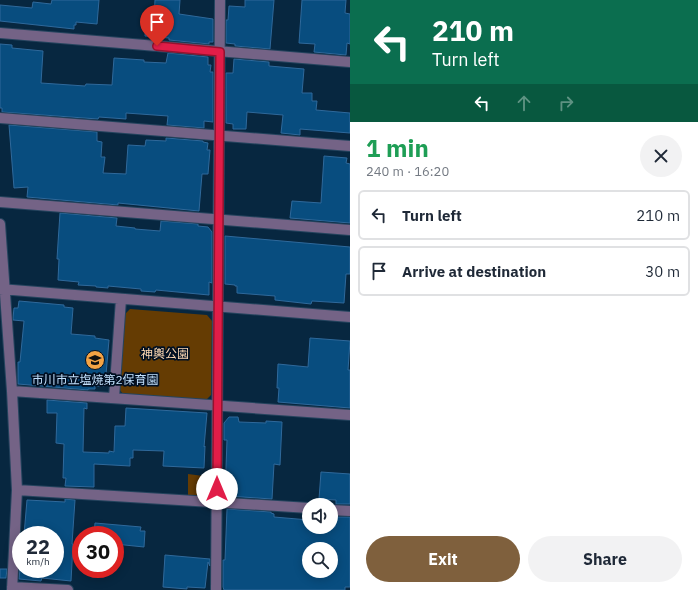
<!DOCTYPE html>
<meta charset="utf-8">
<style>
body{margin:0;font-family:"IBM Plex Sans","Noto Sans JP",sans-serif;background:#f2f2f3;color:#1f2937;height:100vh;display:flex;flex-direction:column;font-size:15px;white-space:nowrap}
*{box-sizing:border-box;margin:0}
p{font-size:13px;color:#747a83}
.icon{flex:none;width:22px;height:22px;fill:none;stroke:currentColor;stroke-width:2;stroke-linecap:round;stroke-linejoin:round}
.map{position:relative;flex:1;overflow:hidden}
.drawer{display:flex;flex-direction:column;background:#fff;width:348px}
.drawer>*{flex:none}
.hud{background:#0b6e4f;color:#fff;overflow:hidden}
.controls{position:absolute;left:302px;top:498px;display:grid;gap:8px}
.controls a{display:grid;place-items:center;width:36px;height:36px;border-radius:50%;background:#fff;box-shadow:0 2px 10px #0003;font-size:20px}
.speed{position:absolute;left:12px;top:526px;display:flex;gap:8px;font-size:20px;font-weight:700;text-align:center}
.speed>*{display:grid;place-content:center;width:52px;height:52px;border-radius:50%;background:#fff;box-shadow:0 2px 10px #0003;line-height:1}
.speed small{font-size:10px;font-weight:400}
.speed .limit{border:6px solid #d22;background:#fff;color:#111}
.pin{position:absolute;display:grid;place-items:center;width:34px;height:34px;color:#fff;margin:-41px -17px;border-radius:50% 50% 50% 0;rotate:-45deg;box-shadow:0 0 4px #0007}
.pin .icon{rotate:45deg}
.me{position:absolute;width:44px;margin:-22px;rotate:0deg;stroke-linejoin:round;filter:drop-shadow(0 0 3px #0008)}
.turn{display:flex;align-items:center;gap:14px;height:84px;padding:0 16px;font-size:18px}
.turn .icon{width:52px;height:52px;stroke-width:2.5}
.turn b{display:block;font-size:28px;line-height:34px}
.lanes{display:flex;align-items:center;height:38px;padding:0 16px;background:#0003;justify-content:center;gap:20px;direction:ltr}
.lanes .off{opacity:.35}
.round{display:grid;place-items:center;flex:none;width:42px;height:42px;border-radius:21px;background:#f2f2f3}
.headline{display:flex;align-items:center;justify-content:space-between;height:68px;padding:0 16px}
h1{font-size:24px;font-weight:700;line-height:30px;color:#1e9e55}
.button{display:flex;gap:8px;margin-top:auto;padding:8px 16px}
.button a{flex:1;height:46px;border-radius:24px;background:#7f603d;color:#fff;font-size:16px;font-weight:700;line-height:46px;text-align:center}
.button a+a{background:#f2f2f3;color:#1f2937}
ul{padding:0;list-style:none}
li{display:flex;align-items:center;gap:12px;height:50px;margin:0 8px 6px;padding:0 8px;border:2px solid #e0e1e3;border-radius:6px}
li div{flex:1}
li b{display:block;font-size:15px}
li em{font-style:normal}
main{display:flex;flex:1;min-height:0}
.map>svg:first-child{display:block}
.green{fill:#653c03}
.building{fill:#084d7f;stroke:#2f699b;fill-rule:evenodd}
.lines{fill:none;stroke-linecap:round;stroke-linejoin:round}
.minor-casing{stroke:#25445e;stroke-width:12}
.minor{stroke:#746386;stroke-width:10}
.route-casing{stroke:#92132f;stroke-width:10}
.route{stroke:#e11d48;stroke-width:7}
.labels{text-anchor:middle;stroke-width:3.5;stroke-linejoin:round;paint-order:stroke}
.park-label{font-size:12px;fill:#fbd7b2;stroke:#000f22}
.poi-label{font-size:12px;fill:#c1dffb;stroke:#000f22}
</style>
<main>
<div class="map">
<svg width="350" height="590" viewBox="0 0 350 590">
<rect width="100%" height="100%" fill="#072740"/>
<!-- green -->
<path class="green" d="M130 309 207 315 212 321 211 395 206 400 123 394 119 389 125 314Z
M188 474 211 477 209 492 203 497 188 495Z"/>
<!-- building -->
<path class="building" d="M52 0H99L97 24 76 22V25H74V29L0 21V5L32 8 33 2 51 4Z
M155 0H180L179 14 213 19V42H209V44L169 40V38L145 36 146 20H150V18H154Z
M245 0H274L270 49 235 46V44L226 43V20H228L229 6 245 7Z
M302 0H346L345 13 350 14V44L347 43 346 55 314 52 315 44 299 43Z
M0 44 12 45V48L43 51 41 83 85 86 86 84 112 85 114 58 144 60V62L166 63 168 53 208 57V65H211L210 72H213V122L204 121V128L167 125 168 116 126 113V119L99 117 98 119 2 112V108H0Z
M234 59 269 62V66L304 69 302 93H312V101H317L316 110 350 113V133L300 129V135L281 133 283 115 247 112 246 129H233V124L226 123V73H233Z
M9 125 97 132V141L102 142 101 157H105L103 173 126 174 128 145 145 146 146 140 166 141V138L203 141V142L208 143 207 150H210L208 174H202L199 211 118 203V205L27 197 28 187 14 188Z
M324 156 347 158 346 163 350 164V223L290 218 292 201 321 203Z
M60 213 117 218 116 226 135 228V229L160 231 161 221 198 224V226L208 227 212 232V283L209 282V295L156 290 155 292 141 291V289L108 286V288L96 287V286L78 285 79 282 58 280 59 259H57L58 243Z
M225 236 350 247V274H346L344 303 312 301 311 304 275 300V296L237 293V286H235V285L225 284Z
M19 301 64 305V307L73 308 71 334 95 336V338L109 340 105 386H95V389H88V390L18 384V362H20L24 321 13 320V318L14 308H18Z
M310 338 350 341 348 370H350V408L278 402 279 388H277L278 364 308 367Z
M47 400 87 403V409L84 408 83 452 109 453V451L114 452 115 426H125L126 408 207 413 204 447 205 446 204 468 163 466 164 451 133 450V458H130V466L94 464V487L65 486 66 478H63L64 444 56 443 57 413H47Z
M229 417H238L239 422 266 423V421L282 422 280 465 274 464 272 499 228 496V495H225L227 440H224V423Z
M321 472 350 474V504H336V500L319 499Z
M65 499 75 500 72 544H73L71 581 42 578 41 581 19 579 20 569H55V535H24L27 500 65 502Z
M227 509 271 512V513L274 514V517L309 520V527H335L336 517H350V587H345V590H224L223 587V560H225ZM309 549H334L333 571H309Z
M95 523 141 527 140 531H145L144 547 115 544V535H94Z
M165 555 210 559V566L208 562 205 588 187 587V589L163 587Z
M0 569H7L6 578H0Z"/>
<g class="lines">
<defs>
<path id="minor" d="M0 33 350 62
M0 118 350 146
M0 202 350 230
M0 224 12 391 17 490 12 590
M0 289 350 317
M12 391 350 415
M114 398 121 299
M17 490 309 508
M331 510 350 511
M12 587 68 590
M216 590 220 0"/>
</defs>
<!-- minor casing -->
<use href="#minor" class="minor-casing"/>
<!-- minor -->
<use href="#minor" class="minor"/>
</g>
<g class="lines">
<defs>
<path id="route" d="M157 46 220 52 217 489"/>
</defs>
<!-- route casing -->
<use href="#route" class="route-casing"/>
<!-- route -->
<use href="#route" class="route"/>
</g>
<!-- icons -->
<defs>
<symbol id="school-disc" viewBox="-11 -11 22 22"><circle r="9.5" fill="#f4a344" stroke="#000f22"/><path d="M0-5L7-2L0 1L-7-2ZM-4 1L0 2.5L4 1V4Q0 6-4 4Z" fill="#111"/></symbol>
</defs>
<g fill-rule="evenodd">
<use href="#school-disc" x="84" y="349" width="22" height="22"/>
</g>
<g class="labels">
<!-- park labels -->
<g class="park-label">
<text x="165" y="358">神輿公園</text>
</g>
<!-- poi labels -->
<g class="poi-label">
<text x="95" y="384">市川市立塩焼第2保育園</text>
</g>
</g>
</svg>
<div class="controls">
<a><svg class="icon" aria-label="sound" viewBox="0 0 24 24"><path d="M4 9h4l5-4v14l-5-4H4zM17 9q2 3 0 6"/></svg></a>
<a><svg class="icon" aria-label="search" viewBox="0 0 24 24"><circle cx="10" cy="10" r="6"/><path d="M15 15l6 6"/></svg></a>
</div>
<div class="speed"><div>22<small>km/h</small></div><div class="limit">30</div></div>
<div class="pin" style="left:157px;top:46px;background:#d93025"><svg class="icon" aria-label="arrive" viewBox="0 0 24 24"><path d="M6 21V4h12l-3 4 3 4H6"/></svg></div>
<svg class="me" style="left:217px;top:489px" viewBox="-20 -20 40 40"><circle r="19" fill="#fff"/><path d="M0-13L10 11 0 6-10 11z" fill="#e11d48"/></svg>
</div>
<section class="drawer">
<div class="hud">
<div class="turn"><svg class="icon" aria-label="left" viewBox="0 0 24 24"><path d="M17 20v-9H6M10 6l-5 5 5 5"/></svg><div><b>210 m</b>Turn left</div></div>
<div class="lanes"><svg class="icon" aria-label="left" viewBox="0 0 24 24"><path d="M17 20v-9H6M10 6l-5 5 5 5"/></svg><svg class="icon off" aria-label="ahead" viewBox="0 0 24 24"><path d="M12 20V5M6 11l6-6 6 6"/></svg><svg class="icon off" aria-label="right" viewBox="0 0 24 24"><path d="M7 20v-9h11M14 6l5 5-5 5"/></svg></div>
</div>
<div class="headline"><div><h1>1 min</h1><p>240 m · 16:20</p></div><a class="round"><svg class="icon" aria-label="close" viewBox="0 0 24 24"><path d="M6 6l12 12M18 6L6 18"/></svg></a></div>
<ul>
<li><svg class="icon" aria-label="left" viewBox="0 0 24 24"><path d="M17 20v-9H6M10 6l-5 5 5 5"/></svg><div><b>Turn left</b></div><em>210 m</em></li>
<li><svg class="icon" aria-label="arrive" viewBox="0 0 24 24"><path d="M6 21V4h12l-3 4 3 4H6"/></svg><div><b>Arrive at destination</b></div><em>30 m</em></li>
</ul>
<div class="button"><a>Exit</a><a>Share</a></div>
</section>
</main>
